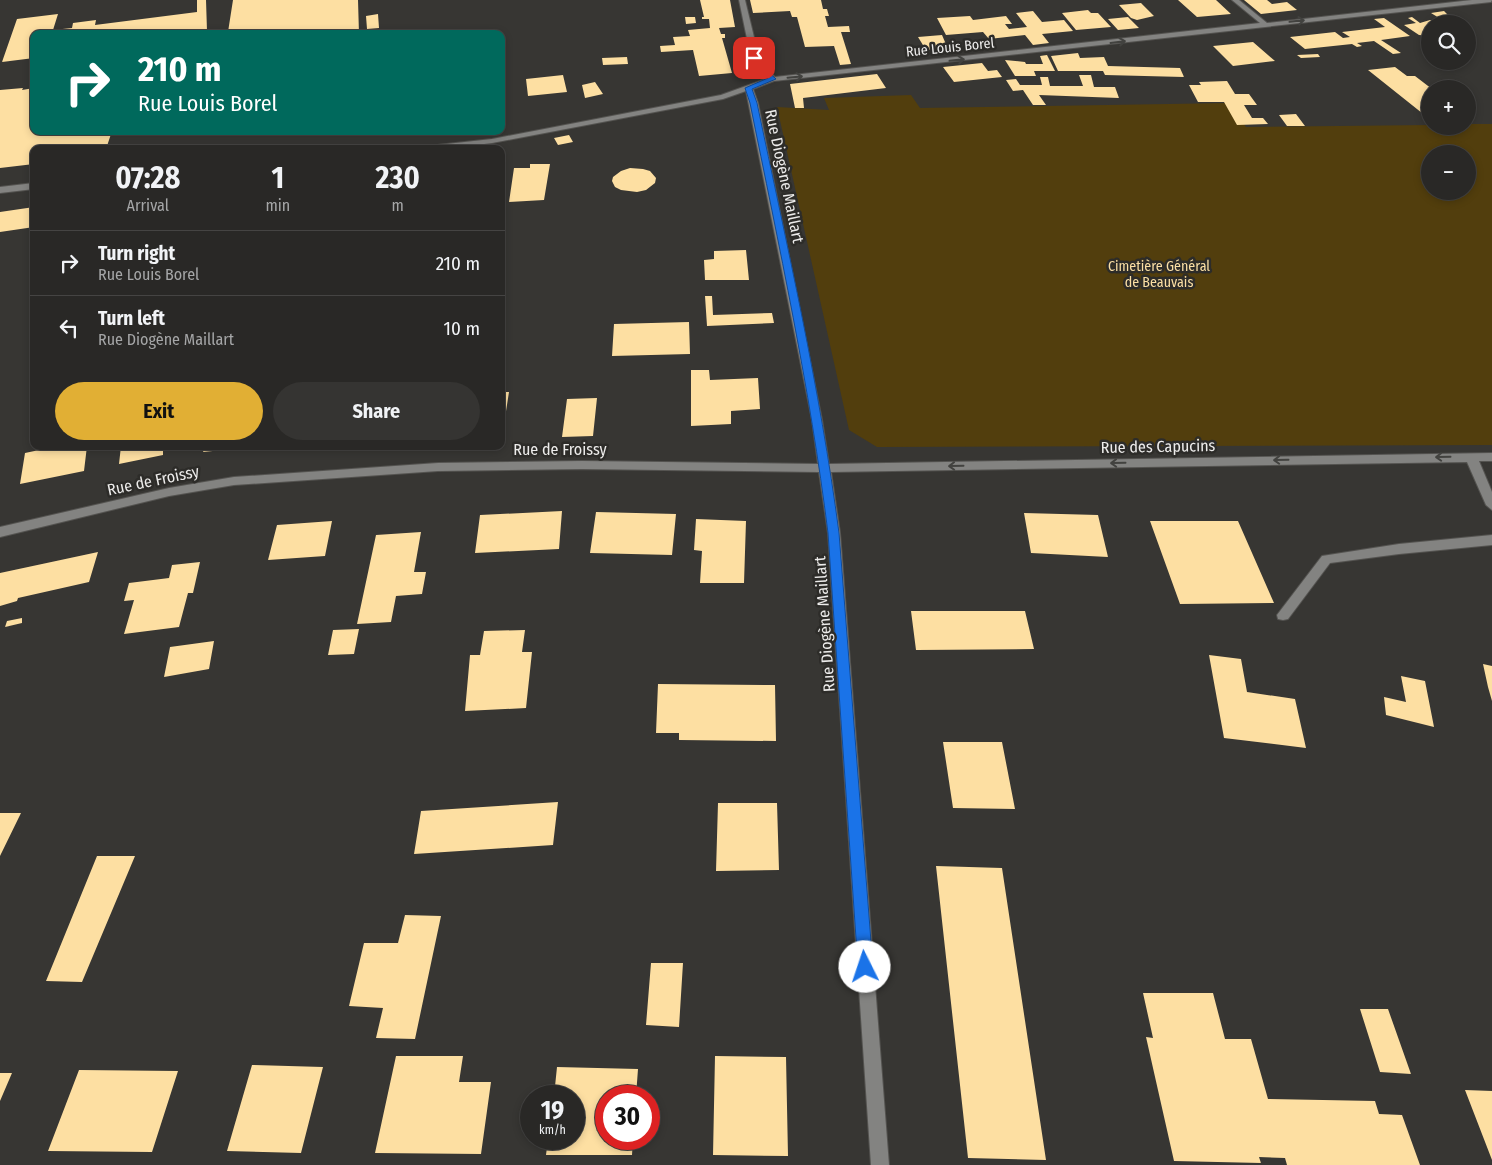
<!DOCTYPE html>
<meta charset="utf-8">
<style>
body{margin:0;font-family:"Fira Sans Condensed",sans-serif;background:#353432;color:#f1f3f6;height:100vh;display:flex;flex-direction:column;font-size:19px;white-space:nowrap}
*{box-sizing:border-box;margin:0}
p{font-size:16px;color:#a5a6a7}
.icon{flex:none;width:28px;height:28px;fill:none;stroke:currentColor;stroke-width:2;stroke-linecap:round;stroke-linejoin:round}
.map{position:relative;flex:1;overflow:hidden}
.details{position:absolute;left:30px;top:145px;width:475px;height:305px;display:flex;flex-direction:column;background:#292826;border-radius:10px;box-shadow:0 2px 8px #0003,0 0 0 1px #454443}
.details>*{flex:none}
.banner{position:absolute;left:30px;top:30px;width:475px;height:105px;border-radius:10px;box-shadow:0 2px 8px #0003,0 0 0 1px #454443;background:#00695c;color:#fff;overflow:hidden}
.controls{position:absolute;left:1421px;top:15px;display:grid;gap:10px}
.controls a{display:grid;place-items:center;width:55px;height:55px;border-radius:50%;background:#292826;box-shadow:0 2px 8px #0003,0 0 0 1px #454443;font-size:25px}
.speed{position:absolute;left:520px;top:1085px;display:flex;gap:10px;font-size:25px;font-weight:700;text-align:center}
.speed>*{display:grid;place-content:center;width:65px;height:65px;border-radius:50%;background:#292826;box-shadow:0 2px 8px #0003,0 0 0 1px #454443;line-height:1}
.speed small{font-size:12px;font-weight:400}
.speed .limit{border:8px solid #d22;background:#fff;color:#111}
.pin{position:absolute;display:grid;place-items:center;width:42px;height:42px;color:#fff;margin:-21px;border-radius:10px;box-shadow:0 2px 8px #0006}
.me{position:absolute;width:55px;margin:-28px;rotate:356deg;stroke-linejoin:round;filter:drop-shadow(0 0 4px #0008)}
.turn{display:flex;align-items:center;gap:18px;height:105px;padding:0 25px;font-size:22px}
.turn .icon{width:65px;height:65px;stroke-width:2.5}
.turn b{display:block;font-size:35px;line-height:42px}
.eta{display:flex;justify-content:space-evenly;align-items:center;height:85px;text-align:center}
.eta b{font-size:30px;font-weight:700;line-height:35px}
.button{display:flex;gap:10px;margin-top:auto;padding:10px 25px}
.button a{flex:1;height:58px;border-radius:30px;background:#e1af34;color:#111;font-size:20px;font-weight:700;line-height:58px;text-align:center}
.button a+a{background:#353432;color:#f1f3f6}
ul{padding:0;list-style:none}
li{display:flex;align-items:center;gap:15px;height:65px;padding:0 25px;border-top:1px solid #454443}
li div{flex:1}
li b{display:block;font-size:19px}
li em{font-style:normal}
.map>svg:first-child{display:block}
.green{fill:#523e0d;fill-rule:evenodd}
.building{fill:#fddfa2}
.lines{fill:none;stroke-linecap:round;stroke-linejoin:round}
.minor-casing{stroke:#545350;stroke-width:2}
.minor{fill:#838381;fill-rule:evenodd}
.oneway{stroke:#42423f}
.route{fill:#1a73e8;stroke:#114b97}
.labels{text-anchor:middle;stroke-width:5;stroke-linejoin:round;paint-order:stroke}
.far-street-label{font-size:14px;fill:#edeceb;stroke:#2d2c29}
.far-park-label{font-size:14px;fill:#fbdfa4;stroke:#2d2c29}
.street-label{font-size:16px;fill:#edeceb;stroke:#2d2c29}
</style>
<div class="map">
<svg width="1492" height="1165" viewBox="0 0 1492 1165">
<rect width="100%" height="100%" fill="#373633"/>
<!-- green -->
<path class="green" d="M911 95 920 108 1229 103 1246 127 1430 125V126H1468V124H1492V445L877 447 849 430 777 107 829 110 824 98ZM1430 154H1468V191H1430Z"/>
<!-- building -->
<path class="building" d="M197 0H206L207 31 185 34H34V58L2 62 17 19 58 14 53 30 72 28 73 23 96 20 95 25 197 12Z
M233 0H358L359 34H301V31L275 34H223L228 32Z
M700 0H730L735 27 719 28 721 34H725V38H722L732 73 699 76 693 50 661 52 660 46 675 45 673 37 690 36 688 30 710 28 709 19H702V17H704Z
M750 0H821L823 9H827L829 16H825L828 27 849 26 850 32H841L851 64 840 65 834 46 805 47 797 17H792L790 11 753 13Z
M1178 0H1216L1231 14 1197 17Z
M1244 0H1267L1272 4 1287 2 1297 10 1261 14Z
M1141 3 1154 16 1137 20 1131 18 1119 5Z
M1088 10 1091 13H1098L1111 27 1076 30 1062 13Z
M1033 11 1042 22 1064 20 1073 31 1042 34 1049 43 1033 45 1025 35 989 39 983 32 946 35 937 18 970 16 973 20 1006 16 1012 24H1005L1009 29 1027 27 1016 13Z
M1444 11 1453 20 1444 21 1431 13Z
M378 14 379 28 367 29 366 16Z
M685 17H695L696 23 686 24Z
M1128 17 1139 28 1118 30 1108 19Z
M1412 17 1420 23 1430 20 1437 21 1442 24H1430V36L1419 35 1404 25 1416 23 1408 18Z
M1384 18 1410 36 1381 40 1401 53 1393 54 1374 41 1357 43 1362 46 1357 47 1352 44 1305 49 1290 37 1335 32 1343 38 1350 37 1342 32 1385 27 1374 19Z
M942 35 948 49 926 50 918 37Z
M1253 42 1275 61 1233 66 1213 46Z
M1078 53 1080 58 1104 57 1108 66 1180 68 1184 77 1105 75 1103 71H1058L1051 56Z
M1318 54 1320 57 1301 58 1297 55Z
M1047 55 1055 71H1034L1036 76H1015L1005 60 1025 62 1026 64H1043L1040 56Z
M627 57 628 64 603 65 602 58Z
M982 63 988 71 997 70 1002 77 954 82 943 67Z
M1395 67 1407 76H1415L1432 89H1430V116L1427 117 1368 70Z
M877 74 886 88 803 98 804 108H795L790 84Z
M563 75 567 92 528 96 526 79Z
M1079 75H1091L1094 87H1115L1119 98 1039 95 1046 105H1033L1023 90 1013 91 1006 80 1016 79 1020 85H1042L1040 77H1048L1050 86H1083Z
M1227 81 1235 94H1249L1257 105H1244L1252 118H1263L1268 124 1237 125 1224 102H1198L1189 85H1201L1199 82Z
M595 82 603 94 585 98 582 85Z
M23 88 22 90 34 88V131H39L38 133 112 131 107 146H111L110 149H34V164L0 168V90Z
M1296 114 1305 126H1287L1279 115Z
M569 135 573 142 558 145 554 138Z
M530 164H550L544 200 509 202 514 168H530Z
M630 168 643 169 650 171 656 178 655 183 646 190 637 192 621 190 615 187 612 181 613 177 621 171Z
M34 207V227L0 232V212Z
M746 250 749 280H705L704 260 714 259V251Z
M705 296H712L713 315 772 313 774 323 707 326Z
M689 322 690 354 612 356 614 324Z
M691 370H709L710 380 758 378 760 409 731 411V424L691 426Z
M501 392H509L504 424H501Z
M597 398 593 436 562 437 567 399Z
M58 446H87L84 471 20 484 25 453Z
M121 446H167V447L163 448V455L119 464Z
M205 446H223L222 450 203 452Z
M562 511 559 549 475 553 480 515Z
M596 512 676 514 672 555 590 553Z
M1024 513 1098 515 1108 557 1031 553Z
M696 519 746 521 744 583H700L702 551 694 550Z
M332 521 325 556 268 560 277 525Z
M1150 521H1238L1274 603 1180 604Z
M421 532 414 572H426L422 594 396 596 391 622 357 624 376 535Z
M98 552 89 582 18 598 17 601 0 606V573Z
M200 562 193 593H188L179 627 124 634 134 600 124 601 129 583 169 578 172 565Z
M911 611H1025L1034 649 916 650Z
M22 618V623L5 627 7 621Z
M359 629 354 654 328 655 333 630Z
M525 630 522 652H532L526 708 465 711 470 655H480L484 631Z
M214 641 209 669 164 677 170 647Z
M1209 655 1241 659 1247 692 1295 699 1306 748 1224 738Z
M1483 664 1492 666V701L1488 687Z
M1401 676 1425 681 1434 727 1386 715 1384 697 1406 702Z
M658 684 775 685 776 741 679 740V733H656Z
M943 742H1002L1015 809 953 808Z
M558 802 553 845 414 854 421 811Z
M718 803H777L779 870 716 871Z
M0 813H21L0 856Z
M97 856H135L82 982 46 981Z
M936 866 1002 868 1046 1160 968 1158Z
M405 915 441 916 415 1039 376 1038 383 1008 349 1006 364 943H398Z
M651 963H683L679 1027 646 1025Z
M1143 993H1213L1225 1039H1251L1268 1099 1375 1101 1379 1114 1402 1115 1420 1165H1287L1285 1158 1259 1157 1261 1163 1174 1161 1146 1037 1153 1038Z
M1360 1009H1388L1411 1074 1380 1072Z
M396 1056H463L459 1082H491L481 1154 375 1153Z
M715 1056 786 1057 788 1156 713 1155Z
M252 1065 323 1067 301 1153 227 1151Z
M557 1067 638 1069 636 1096H606V1139H633L632 1155H546L548 1139H574V1096H554Z
M79 1070 178 1071 152 1152 48 1151Z
M0 1073H12L0 1101Z
M1465 1090 1492 1091V1160Z"/>
<g class="lines">
<defs>
<path id="minor" d="M739 0H745L760 62 775 77 1260 23 1232 0H1239L1267 23 1472 0H1492L1491 2 774 81 753 89 758 103 822 420 829 464 1492 453V461H1479L1492 492V510L1486 505 1467 462 831 472 840 533 889 1165H871L828 533 819 472 582 469 438 471 234 485 169 496 0 537V527L169 488 234 477 438 463 582 461 818 464 812 420 746 91 723 99 492 143 444 149H415L419 147 492 139 721 95 768 78 752 63Z
M34 183V189L0 193V187Z
M1492 535V545L1399 554 1330 563 1288 619 1283 620 1278 619 1277 615 1322 556 1399 544Z"/>
</defs>
<!-- minor casing -->
<use href="#minor" class="minor-casing"/>
<!-- minor -->
<use href="#minor" class="minor"/>
</g>
<!-- one-way arrows -->
<defs><path id="oneway-shaft" d="M-6 0H5M1.5-3L5.5 0L1.5 3" fill="none" stroke-width="1.6" stroke-linecap="round" stroke-linejoin="round" transform="scale(1.25)"/></defs>
<g class="oneway">
<use href="#oneway-shaft" transform="translate(1297 21) rotate(-6)"/>
<use href="#oneway-shaft" transform="translate(1118 42) rotate(-7)"/>
<use href="#oneway-shaft" transform="translate(957 60) rotate(-6)"/>
<use href="#oneway-shaft" transform="translate(795 77) rotate(-5)"/>
<use href="#oneway-shaft" transform="translate(1443 457) rotate(179)"/>
<use href="#oneway-shaft" transform="translate(1281 460) rotate(179)"/>
<use href="#oneway-shaft" transform="translate(1118 463) rotate(179)"/>
<use href="#oneway-shaft" transform="translate(956 466) rotate(179)"/>
</g>
<!-- route -->
<path class="route" d="M754 56 757 57 762 66 776 79 752 89 757 103C787 246 820 388 839 533L873 967 871 973 865 975 860 973 858 967 828 533C810 388 779 246 750 103L745 88 768 78 756 69 751 58Z"/>
<g class="labels">
<!-- far-street labels -->
<g class="far-street-label">
<text transform="translate(950 47) rotate(-6)" y="5">Rue Louis Borel</text>
</g>
<!-- far-park labels -->
<g class="far-park-label">
<text x="1159" y="271">Cimetière Général<tspan x="1159" dy="16">de Beauvais</tspan></text>
</g>
<!-- street labels -->
<g class="street-label">
<text transform="translate(785 176) rotate(78)" y="6">Rue Diogène Maillart</text>
<text transform="translate(1158 446) rotate(-1)" y="6">Rue des Capucins</text>
<text x="560" y="455">Rue de Froissy</text>
<text transform="translate(153 480) rotate(-12)" y="6">Rue de Froissy</text>
<text transform="translate(824 624) rotate(-94)" y="6">Rue Diogène Maillart</text>
</g>
</g>
</svg>
<div class="controls">
<a><svg class="icon" aria-label="search" viewBox="0 0 24 24"><circle cx="10" cy="10" r="6"/><path d="M15 15l6 6"/></svg></a>
<a>+</a>
<a>−</a>
</div>
<div class="speed"><div>19<small>km/h</small></div><div class="limit">30</div></div>
<div class="pin" style="left:754px;top:58px;background:#d93025"><svg class="icon" aria-label="arrive" viewBox="0 0 24 24"><path d="M6 21V4h12l-3 4 3 4H6"/></svg></div>
<svg class="me" style="left:865px;top:967px" viewBox="-20 -20 40 40"><circle r="19" fill="#fff"/><path d="M0-13L10 11 0 6-10 11z" fill="#1a73e8"/></svg>
<div class="banner">
<div class="turn"><svg class="icon" aria-label="right" viewBox="0 0 24 24"><path d="M7 20v-9h11M14 6l5 5-5 5"/></svg><div><b>210 m</b>Rue Louis Borel</div></div>
</div>
<section class="details">
<div class="eta">
<div><b>07:28</b><p>Arrival</p></div>
<div><b>1</b><p>min</p></div>
<div><b>230</b><p>m</p></div>
</div>
<ul>
<li><svg class="icon" aria-label="right" viewBox="0 0 24 24"><path d="M7 20v-9h11M14 6l5 5-5 5"/></svg><div><b>Turn right</b><p>Rue Louis Borel</p></div><em>210 m</em></li>
<li><svg class="icon" aria-label="left" viewBox="0 0 24 24"><path d="M17 20v-9H6M10 6l-5 5 5 5"/></svg><div><b>Turn left</b><p>Rue Diogène Maillart</p></div><em>10 m</em></li>
</ul>
<div class="button"><a>Exit</a><a>Share</a></div>
</section>
</div>
